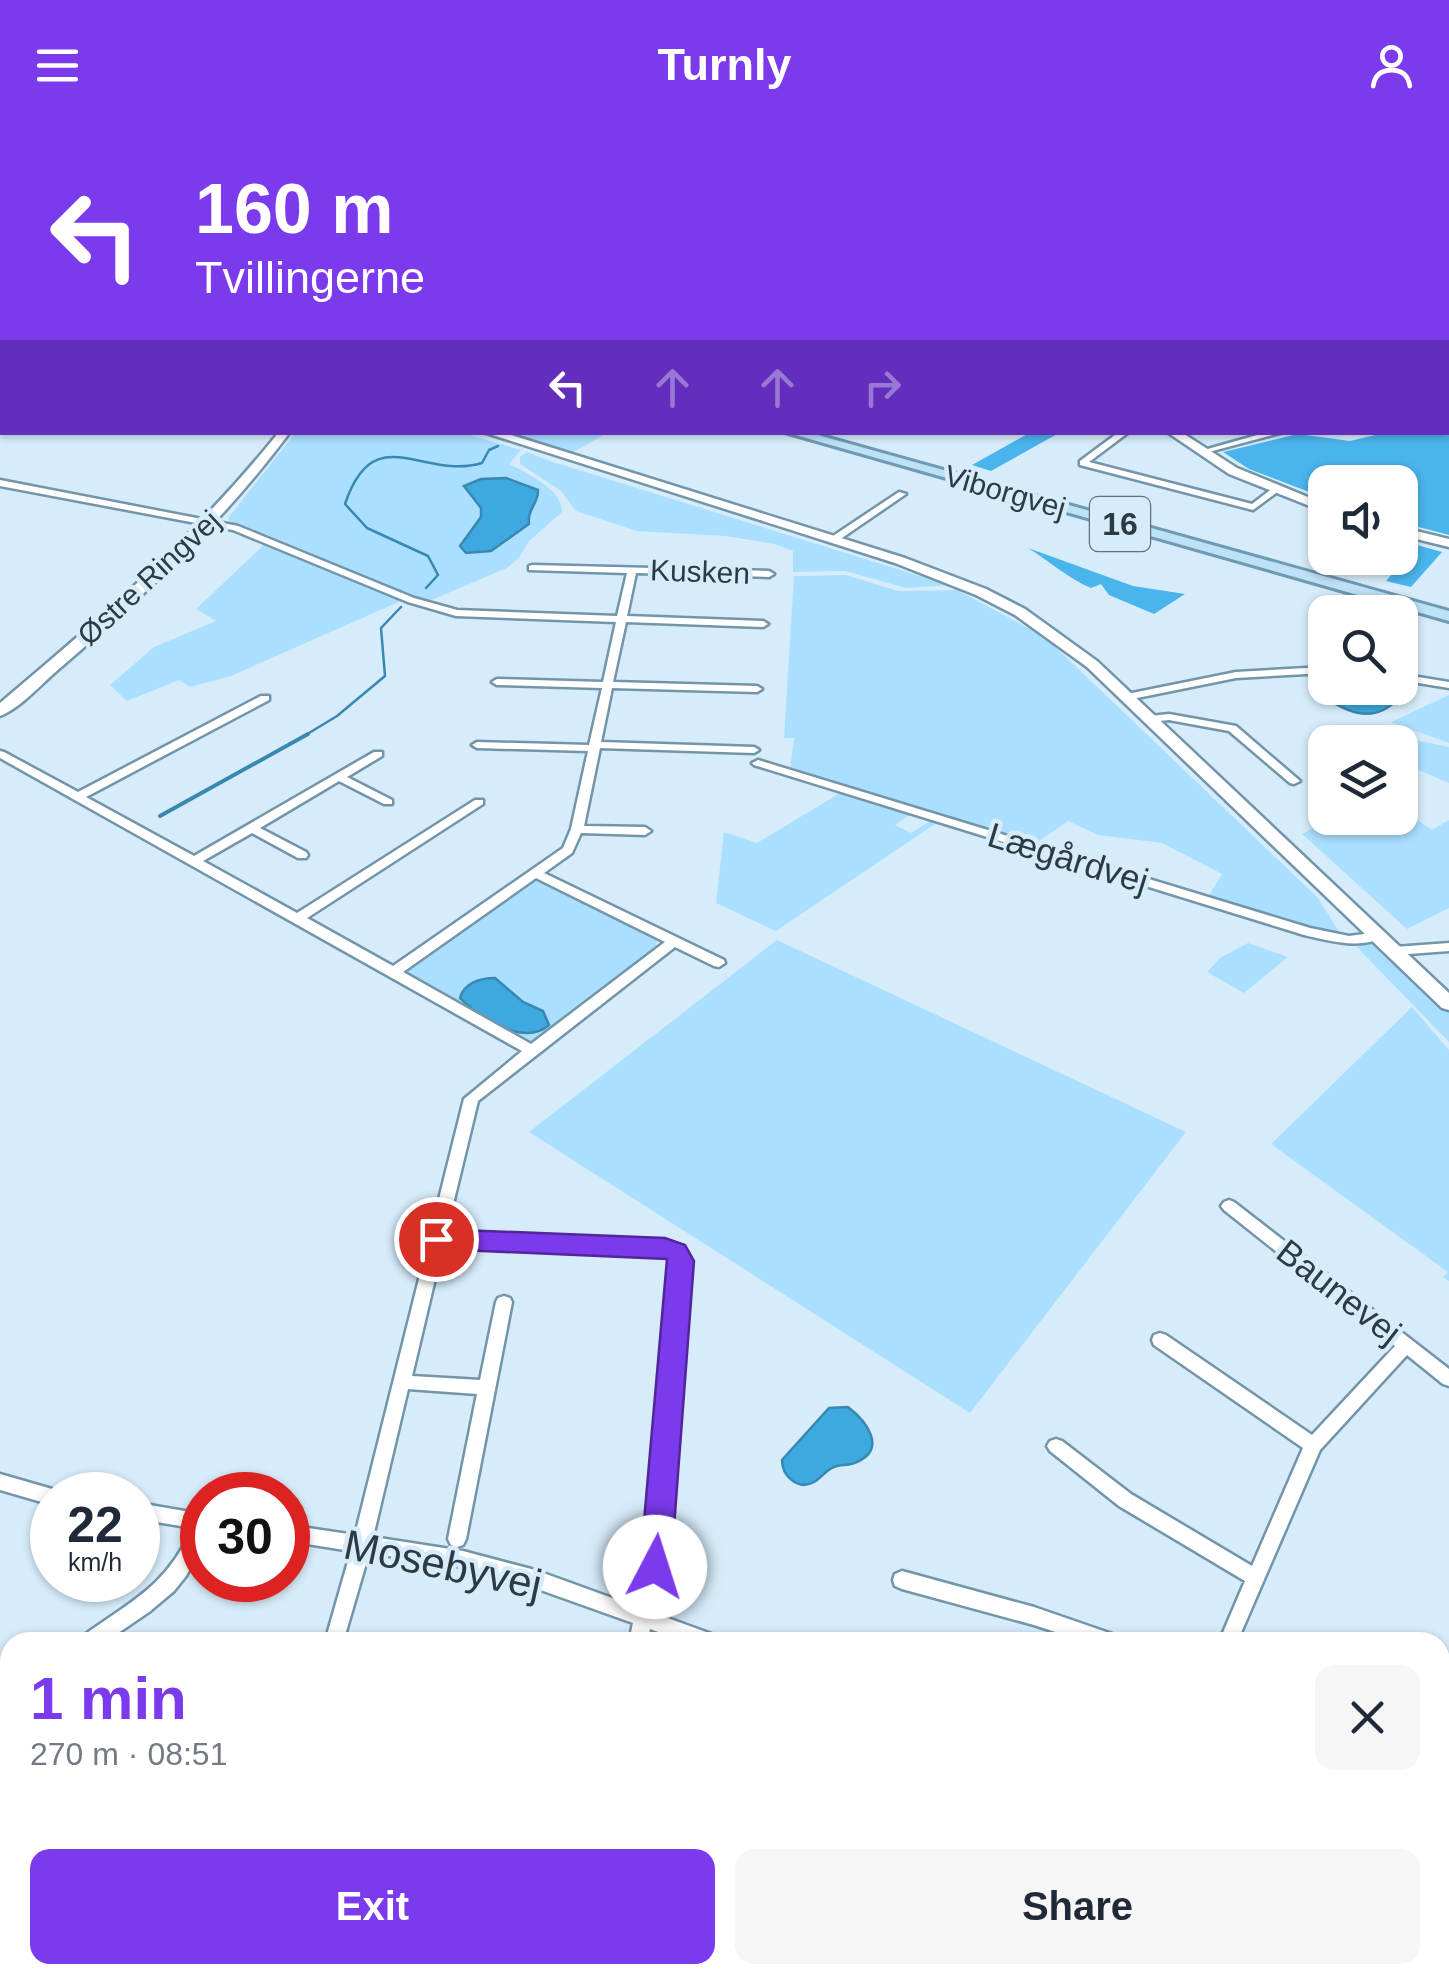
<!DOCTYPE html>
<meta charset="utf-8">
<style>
body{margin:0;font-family:Arial,sans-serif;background:#f6f6f7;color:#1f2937;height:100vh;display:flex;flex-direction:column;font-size:38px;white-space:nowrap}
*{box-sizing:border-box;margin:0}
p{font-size:32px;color:#747a83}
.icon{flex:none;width:55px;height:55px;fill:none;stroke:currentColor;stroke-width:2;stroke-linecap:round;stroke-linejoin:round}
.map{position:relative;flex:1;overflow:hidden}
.details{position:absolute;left:0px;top:1502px;width:1450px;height:352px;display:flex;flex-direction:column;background:#fff;border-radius:30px 30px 0 0;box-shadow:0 2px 8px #0004}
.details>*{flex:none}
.guide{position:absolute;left:0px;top:0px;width:1450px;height:305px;box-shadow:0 2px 8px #0004;background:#7c3aed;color:#fff;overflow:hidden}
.fabs{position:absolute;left:1308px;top:335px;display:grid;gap:20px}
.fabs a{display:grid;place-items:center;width:110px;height:110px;border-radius:20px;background:#fff;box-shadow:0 2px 8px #0004;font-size:50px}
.speed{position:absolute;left:30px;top:1342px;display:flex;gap:20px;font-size:50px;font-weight:700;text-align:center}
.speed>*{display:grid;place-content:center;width:130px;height:130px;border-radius:50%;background:#fff;box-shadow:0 2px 8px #0004;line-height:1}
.speed small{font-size:25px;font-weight:400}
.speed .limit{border:15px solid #d22;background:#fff;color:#111}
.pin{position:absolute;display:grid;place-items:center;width:85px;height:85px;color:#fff;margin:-42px;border:5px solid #fff;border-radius:50%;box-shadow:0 2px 10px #0007}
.me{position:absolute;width:110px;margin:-55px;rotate:5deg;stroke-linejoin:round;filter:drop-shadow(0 0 8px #0008)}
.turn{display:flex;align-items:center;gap:35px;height:210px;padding:0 30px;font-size:45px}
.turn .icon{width:130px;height:130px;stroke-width:2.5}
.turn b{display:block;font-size:70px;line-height:85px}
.lanes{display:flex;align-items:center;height:95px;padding:0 30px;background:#0003;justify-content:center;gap:50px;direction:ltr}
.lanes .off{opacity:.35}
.round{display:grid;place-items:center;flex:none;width:105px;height:105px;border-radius:20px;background:#f6f6f7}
.summary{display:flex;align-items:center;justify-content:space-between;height:170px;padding:0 30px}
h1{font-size:60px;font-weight:700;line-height:75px;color:#7c3aed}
.cta{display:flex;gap:20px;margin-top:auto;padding:20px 30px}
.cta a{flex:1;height:115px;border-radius:20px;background:#7c3aed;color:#fff;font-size:40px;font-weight:700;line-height:115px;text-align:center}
.cta a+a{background:#f6f6f7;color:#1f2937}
header{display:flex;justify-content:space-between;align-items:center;height:130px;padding:0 30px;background:#7c3aed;color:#fff;font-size:45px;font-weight:700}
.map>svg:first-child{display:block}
.green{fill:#abdfff}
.forest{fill:#4ab4ec}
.water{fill:#3da9e0;stroke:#3888b1;stroke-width:2.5}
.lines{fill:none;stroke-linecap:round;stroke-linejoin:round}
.stream-far1{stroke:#3888b1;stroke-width:2.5}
.stream{stroke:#3888b1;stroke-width:4}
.street-casing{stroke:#7395aa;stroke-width:5}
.secondary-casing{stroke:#7395aa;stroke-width:5}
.primary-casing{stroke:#6e9ab4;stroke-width:6}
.street{fill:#fff;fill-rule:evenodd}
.secondary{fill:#fff;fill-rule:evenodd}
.primary{fill:#bde1f7;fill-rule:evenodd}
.route{fill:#7c3aed;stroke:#51269a;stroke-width:2.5}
.labels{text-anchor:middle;stroke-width:9;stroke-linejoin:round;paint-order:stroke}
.far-street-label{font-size:30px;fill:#2c3a43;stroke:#d7ecfa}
.shield{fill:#d7ecfa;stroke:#5f6f7a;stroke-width:2.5}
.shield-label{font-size:32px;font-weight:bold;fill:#2c3a43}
.street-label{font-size:35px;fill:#2c3a43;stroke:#d7ecfa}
.near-street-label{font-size:42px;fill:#2c3a43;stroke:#d7ecfa}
</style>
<header><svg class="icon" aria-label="menu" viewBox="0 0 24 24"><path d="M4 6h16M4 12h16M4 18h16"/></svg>Turnly<svg class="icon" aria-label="person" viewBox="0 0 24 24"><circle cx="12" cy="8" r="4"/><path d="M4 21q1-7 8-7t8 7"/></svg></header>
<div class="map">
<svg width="1449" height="1853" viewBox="0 0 1449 1853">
<rect width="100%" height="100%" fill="#d7ecfa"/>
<!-- green -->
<path class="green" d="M296 302 463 303 521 320 509 334C527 343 563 360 562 382L529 411 519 428 507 438 427 472 266 404 231 394 228 388Z
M499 303H607L568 325Z
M527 322 550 331 949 455 906 458 845 441 793 442V421L774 414 725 406 637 401 576 381 560 360 520 334V327Z
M268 411 403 470 231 546 190 557 179 550 127 571 110 555 154 517 216 491 196 479Z
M846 445 898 461 957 460 1045 507 1318 768 1341 805 1208 767 1222 744 1162 713 1098 705 1068 691 1035 714 790 640 794 608H784L794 446Z
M1449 565V613L1391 592Z
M1390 605 1449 617V653L1400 632V612H1375Z
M840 663 911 684 895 695 911 703 930 691 938 692 776 801 716 773 724 702 757 713Z
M1400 679 1432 700 1449 690V778L1407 799 1302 704 1331 688H1400Z
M535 751 547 753 657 811 655 818 540 908 529 910 414 849 407 841Z
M777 810 1186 1002 970 1283 529 1002Z
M1248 813 1288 827 1244 863 1207 842 1220 828Z
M1374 813 1385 819 1449 882V912L1354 814Z
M1412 877 1449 920V1151L1443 1147 1448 1142 1271 1014Z"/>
<!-- forest -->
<path class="forest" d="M1449 288V405L1400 392V352H1325V368L1249 339 1223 322 1298 304 1350 311 1384 303 1448 302Z
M1031 302 1059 303 991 341 972 335Z
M1417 415 1442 422 1411 457 1386 451Z
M1028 418 1133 456 1185 464 1154 484 1109 465 1101 454 1091 458C1069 449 1049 431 1028 418Z"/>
<!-- water -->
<path class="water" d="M506 348 538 360C539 373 527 379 529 394L491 421 466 423 460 416 481 387V378L464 356 481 349Z
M1322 560 1395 567 1398 569C1371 597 1344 580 1316 562Z
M495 848 523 872 543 881 549 895C524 917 480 888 460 868 464 853 480 848 495 848Z
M848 1277C865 1290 888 1318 857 1332 850 1336 841 1334 834 1337 826 1340 821 1348 814 1352 798 1361 782 1346 782 1330L829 1278Z
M986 1845H1098L1111 1853H976Z"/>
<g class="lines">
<!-- stream-far1 -->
<path class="stream-far1" d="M516 306 522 302
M426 458 438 445 428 426 367 398 345 374C374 287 423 351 482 333L489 320 498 316
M304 606 337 586 385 546 381 498 401 477"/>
<!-- stream -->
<path class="stream" d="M160 686 308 604"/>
<defs>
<path id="street" d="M528 0H551L554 2H526Z
M0 30H2V34H0Z
M2 122V126L0 127V123Z
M2 133V137L0 138V134Z
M0 153 2 154V158H0Z
M1448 220H1449V224H1448Z
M1119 302H1129L1089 332 1252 374 1273 358 1280 360 1253 380 1080 335V331Z
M1268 302H1284L1201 324 1197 322Z
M0 350 238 396 414 468 457 480 617 486 627 443 529 440V436L532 435 769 441 774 444 769 447 636 443 627 486 763 491 768 494 763 497 626 492 613 552 757 556 762 559 757 562 612 558 601 612 754 617 759 620 754 623 600 618 584 696 645 697 651 701 645 705 581 703 572 723 544 743 724 830 725 833 719 837 714 836 675 817 478 971 446 1103 665 1112C678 1116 683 1119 690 1131L664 1437 654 1483 717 1506 719 1512H686L650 1499 647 1512H629L633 1493 535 1458 463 1437 369 1423 343 1512H325L351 1421 288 1411V1395L355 1405 464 969 522 921 0 628V621L4 622 78 662 261 566H269V570L86 667 194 726 374 622H382V626L347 647 392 670V674H384L339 651 260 698 306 722 308 725 306 728H298L252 703 203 731 297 783 475 670H483V674L307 788 393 836 563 718 571 699 588 621 477 618 472 615 477 612 589 615 602 558 497 555 492 552 497 549 603 552 616 492 456 486 408 472 233 400 0 356ZM536 748 665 812 531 914 403 842ZM443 1115 664 1124 671 1126 674 1132 646 1437 637 1477 535 1440 463 1421 373 1407 408 1259 477 1264 448 1409 451 1415 457 1417 463 1415 466 1409 512 1172 510 1168 504 1166 498 1168 496 1172 480 1250 412 1246Z
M899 362 906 364 836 412H830V408Z
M1325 537V543L1236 548 1127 570 1122 567 1127 564 1236 542Z
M1400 544 1449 552V558L1400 550Z
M1169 584 1236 596 1300 651 1294 654 1290 653 1229 601 1169 590 1150 592 1145 589 1150 586Z
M758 630 1310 798 1349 806 1379 802 1385 806C1362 820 1329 811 1304 805L754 635 752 633Z
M1449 813V821L1395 825 1389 821 1395 817Z
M1229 1070 1234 1072 1449 1239V1256L1443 1254 1407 1225 1320 1320 1237 1512H1219L1245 1451 1119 1376 1050 1321 1047 1316 1050 1311 1056 1309 1062 1311 1131 1364 1252 1436 1303 1318 1154 1215 1152 1210 1154 1205 1160 1203 1166 1205 1312 1305 1395 1216 1224 1080 1221 1076 1224 1072Z
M0 1344 52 1359 58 1361 60 1365H52V1375L0 1360Z
M138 1373 202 1384V1416L186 1446 174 1461 149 1482 105 1512H81L83 1506C134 1469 164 1458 193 1398L138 1389Z
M902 1441 1034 1477 1118 1506 1121 1512H1086L1034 1495 902 1459 895 1456 893 1450 895 1444Z
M10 1606V1633L0 1640V1613Z
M1440 1678 1449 1680V1700L1440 1698Z
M586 1845H644V1853H583Z
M731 1845H753L754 1853H732Z"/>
<path id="secondary" d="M0 6H2V11H0Z
M279 302H290C224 391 144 466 60 538 42 553 22 577 0 586V573C100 489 197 405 279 302Z
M483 302H502L905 428 986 459 1025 479 1097 531 1449 863V880L1442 878 1087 537 1015 485 976 465 895 433Z
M1167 302H1181L1237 338 1325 374V382L1229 344Z
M1400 397 1449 409V417L1400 405Z"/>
<path id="primary" d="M0 68 2 69V75L0 74Z
M785 302H807L1449 481V491Z"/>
</defs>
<!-- street casing -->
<use href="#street" class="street-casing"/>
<!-- secondary casing -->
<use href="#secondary" class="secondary-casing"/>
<!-- primary casing -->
<use href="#primary" class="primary-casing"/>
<!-- street -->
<use href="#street" class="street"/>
<!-- secondary -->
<use href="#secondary" class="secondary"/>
<!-- primary -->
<use href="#primary" class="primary"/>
</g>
<!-- route -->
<path class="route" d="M436 1099 665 1108 685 1115 694 1131 671 1437 666 1447 655 1451 644 1447 640 1437 667 1129 436 1119 427 1116 423 1109 427 1102Z"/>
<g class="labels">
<!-- far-street labels -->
<g class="far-street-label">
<text transform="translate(1005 362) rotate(16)" y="10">Viborgvej</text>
<text transform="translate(700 442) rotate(2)" y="10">Kusken</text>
<text transform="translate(149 448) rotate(-43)" y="10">Østre Ringvej</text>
</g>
<!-- shield labels -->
<rect class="shield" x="1090" y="367" width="60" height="54" rx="8"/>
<g class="shield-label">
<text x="1120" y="405">16</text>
</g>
<!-- street labels -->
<g class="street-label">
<text transform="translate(1068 728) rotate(17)" y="12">Lægårdvej</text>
<text transform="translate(1339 1162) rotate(38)" y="12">Baunevej</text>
</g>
<!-- near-street labels -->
<g class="near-street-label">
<text transform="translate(443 1434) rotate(12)" y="15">Mosebyvej</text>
</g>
</g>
</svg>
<div class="fabs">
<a><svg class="icon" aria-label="sound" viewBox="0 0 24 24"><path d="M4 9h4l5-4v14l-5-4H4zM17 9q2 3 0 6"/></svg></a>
<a><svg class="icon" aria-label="search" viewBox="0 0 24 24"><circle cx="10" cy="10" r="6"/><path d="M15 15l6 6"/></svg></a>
<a><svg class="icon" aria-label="layers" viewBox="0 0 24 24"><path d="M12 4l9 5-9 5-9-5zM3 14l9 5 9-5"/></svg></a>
</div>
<div class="speed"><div>22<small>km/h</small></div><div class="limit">30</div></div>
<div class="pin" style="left:436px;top:1109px;background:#d93025"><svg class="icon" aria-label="arrive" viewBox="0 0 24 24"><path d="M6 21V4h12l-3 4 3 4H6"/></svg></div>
<svg class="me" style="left:655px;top:1437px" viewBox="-20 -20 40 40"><circle r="19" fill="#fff"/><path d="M0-13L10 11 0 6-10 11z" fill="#7c3aed"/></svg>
<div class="guide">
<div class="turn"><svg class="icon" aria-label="left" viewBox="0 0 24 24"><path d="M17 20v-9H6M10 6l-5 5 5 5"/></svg><div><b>160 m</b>Tvillingerne</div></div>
<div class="lanes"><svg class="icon" aria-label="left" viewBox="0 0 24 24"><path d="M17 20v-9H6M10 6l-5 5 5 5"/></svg><svg class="icon off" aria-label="ahead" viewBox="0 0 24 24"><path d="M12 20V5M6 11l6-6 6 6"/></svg><svg class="icon off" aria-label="ahead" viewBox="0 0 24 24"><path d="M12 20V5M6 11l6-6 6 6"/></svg><svg class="icon off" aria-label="right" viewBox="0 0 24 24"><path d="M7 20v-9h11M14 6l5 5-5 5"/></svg></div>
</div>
<section class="details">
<div class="summary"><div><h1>1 min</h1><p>270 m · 08:51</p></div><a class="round"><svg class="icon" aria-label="close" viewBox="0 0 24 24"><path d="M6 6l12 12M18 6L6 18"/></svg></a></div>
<div class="cta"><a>Exit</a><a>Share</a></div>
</section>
</div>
